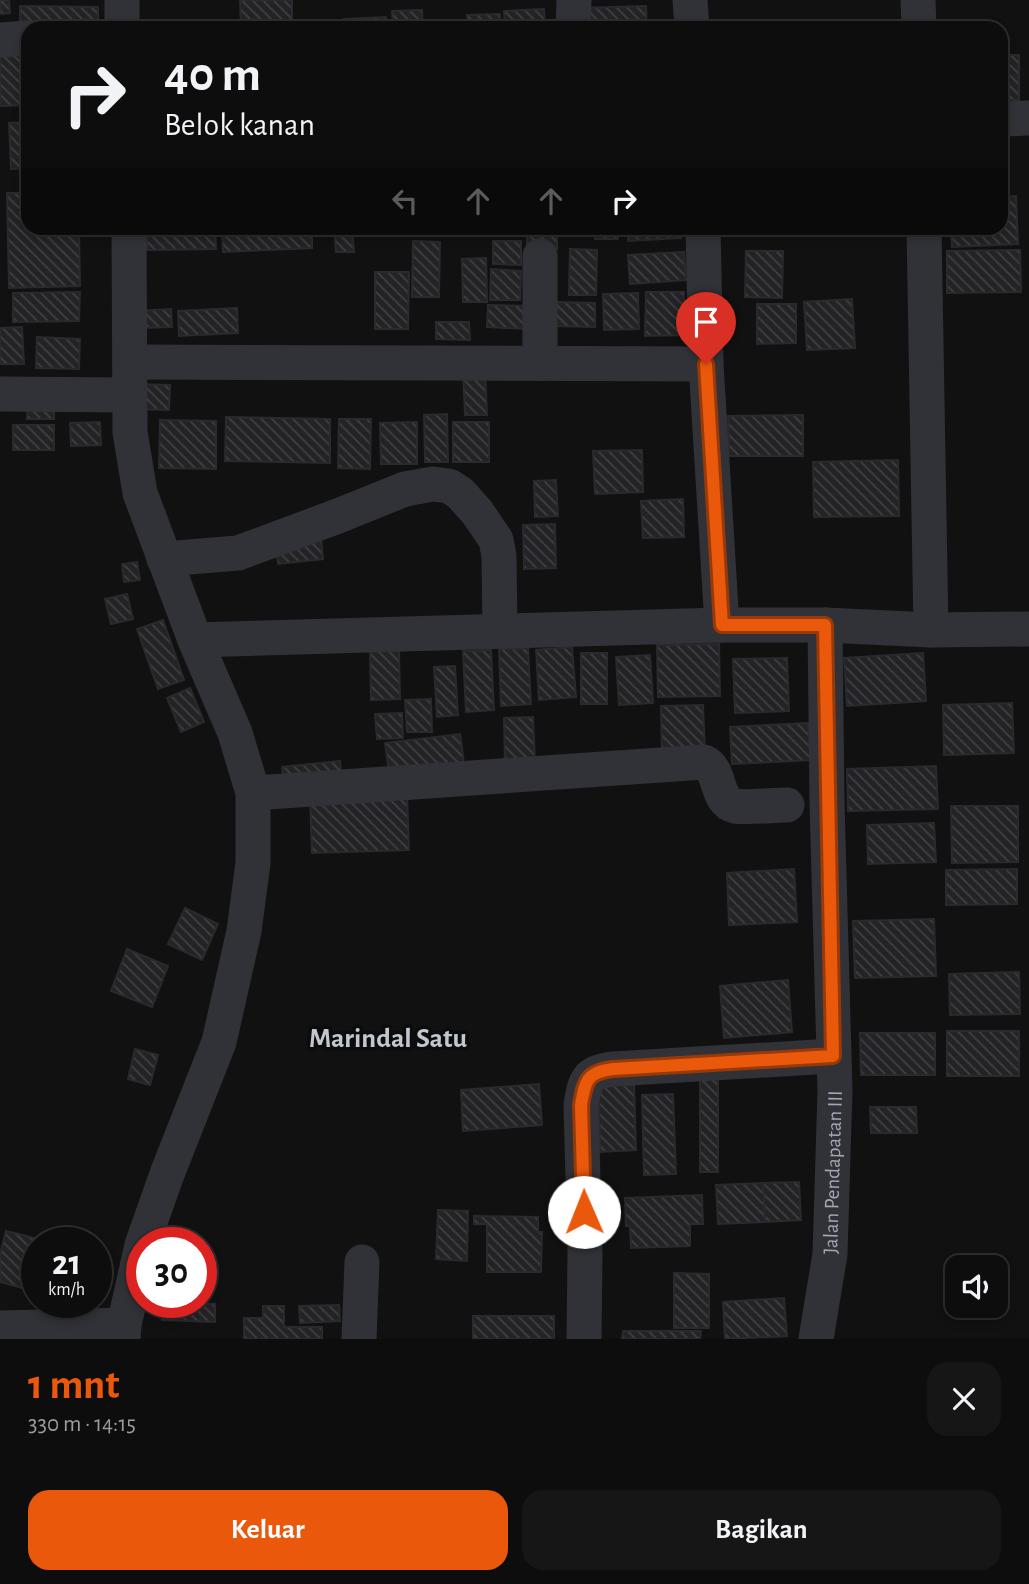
<!DOCTYPE html>
<html lang="id">
<meta charset="utf-8">
<style>
body{margin:0;font-family:"Alegreya Sans",sans-serif;background:#161617;color:#f1f3f6;height:100vh;display:flex;flex-direction:column;font-size:26px;white-space:nowrap}
*{box-sizing:border-box;margin:0}
p{font-size:23px;color:#9a9c9e}
.icon{flex:none;width:38px;height:38px;fill:none;stroke:currentColor;stroke-width:2;stroke-linecap:round;stroke-linejoin:round}
.map{position:relative;height:1339px;overflow:hidden}
.drawer{display:flex;flex-direction:column;background:#0d0d0e;flex:1}
.drawer>*{flex:none}
.guide{position:absolute;left:21px;top:21px;width:987px;height:214px;border-radius:21px;box-shadow:0 4px 10px #0003,0 0 0 2px #2d2d2e;background:#0d0d0e;color:#f1f3f6;overflow:hidden}
.controls{position:absolute;left:945px;top:1255px;display:grid;gap:14px}
.controls a{display:grid;place-items:center;width:63px;height:63px;border-radius:14px;background:#0d0d0e;box-shadow:0 4px 10px #0003,0 0 0 2px #2d2d2e;font-size:35px}
.speed{position:absolute;left:21px;top:1227px;display:flex;gap:14px;font-size:35px;font-weight:700;text-align:center}
.speed>*{display:grid;place-content:center;width:91px;height:91px;border-radius:50%;background:#0d0d0e;box-shadow:0 4px 10px #0003,0 0 0 2px #2d2d2e;line-height:1}
.speed small{font-size:18px;font-weight:400}
.speed .limit{border:10px solid #d22;background:#fff;color:#111}
.pin{position:absolute;display:grid;place-items:center;width:60px;height:60px;color:#fff;margin:-72px -30px;border-radius:50% 50% 50% 0;rotate:-45deg;box-shadow:0 0 7px #0007}
.pin .icon{rotate:45deg}
.me{position:absolute;width:77px;margin:-38px;rotate:359deg;stroke-linejoin:round;filter:drop-shadow(0 0 5px #0008)}
.turn{display:flex;align-items:center;gap:24px;height:147px;padding:0 28px;font-size:32px}
.turn .icon{width:91px;height:91px;stroke-width:2.5}
.turn b{display:block;font-size:49px;line-height:60px}
.lanes{display:flex;align-items:center;height:66px;padding:0 28px;background:#0003;justify-content:center;gap:35px;direction:ltr}
.lanes .off{opacity:.35}
.round{display:grid;place-items:center;flex:none;width:74px;height:74px;border-radius:21px;background:#161617}
.headline{display:flex;align-items:center;justify-content:space-between;height:119px;padding:0 28px}
h1{font-size:42px;font-weight:600;line-height:52px;color:#ea580c}
.primary-button{display:flex;gap:14px;margin-top:auto;padding:14px 28px}
.primary-button a{flex:1;height:80px;border-radius:21px;background:#ea580c;color:#fff;font-size:28px;font-weight:600;line-height:80px;text-align:center}
.primary-button a+a{background:#161617;color:#f1f3f6}
.map>svg:first-child{display:block}
.building{fill:url(#building-back-hatch);stroke:#2a2a2e;stroke-width:2}
.lines{fill:none;stroke-linecap:round;stroke-linejoin:round}
.minor{stroke:#313237;stroke-width:35}
.route-casing{stroke:#983908;stroke-width:18}
.route{stroke:#ea580c;stroke-width:12}
.labels{text-anchor:middle;stroke-width:7;stroke-linejoin:round;paint-order:stroke}
.street-label{font-size:21px;fill:#a1a7b4;stroke:#0c0c0d}
.district-label{font-size:28px;font-weight:bold;fill:#c2c6cf;stroke:#0c0c0d}
</style>
<div class="map">
<svg width="1029" height="1339" viewBox="0 0 1029 1339">
<defs>
<pattern id="building-back-hatch" width="6" height="6" patternUnits="userSpaceOnUse" patternTransform="scale(1.75)"><rect width="6" height="6" fill="#232326"/><path d="M-1 5l2 2M0 0l6 6M5-1l2 2" fill="none" stroke="#404043"/></pattern>
</defs>
<rect width="100%" height="100%" fill="#111112"/>
<!-- building -->
<path class="building" d="M0 0H9L10 13 0 14Z
M240 0H292V28H241Z
M20 6 98 7V26L20 25Z
M646 6 647 28H579V8Z
M544 9 545 28H505L504 11Z
M422 10 423 28H393L392 11Z
M500 14V28H468L467 15Z
M386 17 387 28H344V19Z
M28 53V105L0 106V55Z
M1001 55H1019V100H1001Z
M28 122V168L11 169 9 123Z
M7 193H28V228H79L80 286 9 288Z
M1016 196 1018 244 952 247 951 228H1001V197Z
M147 228H215L216 249 147 250Z
M222 228H312V248L223 252Z
M334 228H352L354 252H336Z
M415 228H465V232H415Z
M490 228H522V234H490Z
M527 228H557V249H527Z
M595 228H618V239H595Z
M628 228H681V238L628 241Z
M413 241 440 242 439 297H412Z
M493 241H521V265L493 264Z
M570 249 597 250 596 295H569Z
M1020 250 1021 292 947 293V251Z
M746 251H783L782 298 745 297Z
M684 252 686 280 630 284 628 255Z
M486 258 487 302H463L462 259Z
M491 269 521 271 520 300H490Z
M375 272H409L408 329H375Z
M80 292 79 321 13 322V293Z
M646 292H684V335L645 336Z
M638 293 639 329 604 330 603 294Z
M852 299 855 348 807 350 804 302Z
M556 302 595 303V327L555 326Z
M757 304H796V343L757 344Z
M488 305 527 306 526 329 487 327Z
M237 308 238 333 179 336 178 311Z
M171 309 172 327 139 328V311Z
M436 322H469L470 340 436 339Z
M22 327 24 364H0V328Z
M37 337 80 339 79 369 36 368Z
M485 370 487 415H465L463 371Z
M137 384 170 385 169 410 136 409Z
M28 402H54V419H27Z
M447 414 448 462H425L424 415Z
M803 415V456H729L728 416Z
M226 417 330 419V463L225 461Z
M339 419H371L370 469 338 468Z
M160 420 216 421V469L159 468Z
M100 422 101 445 71 446 70 423Z
M417 422V464H381L380 423Z
M453 422H489V462H453Z
M13 425H54V450H13Z
M642 450 643 492 595 494 593 451Z
M898 460 899 516 814 517 813 462Z
M556 480 558 516 535 517 534 481Z
M683 499 684 537 643 538 641 501Z
M555 524 556 568 524 569 523 525Z
M321 537 323 559 278 564 276 542Z
M137 562 140 580 124 582 122 564Z
M127 594 133 619 111 624 105 599Z
M163 620 184 680 158 689 137 629Z
M719 644 720 696 658 697 657 645Z
M572 647 576 697 539 700 536 650Z
M399 648 400 699 371 700 370 649Z
M528 648 531 704 501 706 499 649Z
M491 650 494 710 466 712 463 651Z
M581 653H607V704H581Z
M923 653 926 701 847 706 844 658Z
M650 655 653 703 619 705 616 657Z
M787 658 789 711 735 713 733 659Z
M455 666 458 715 437 717 434 667Z
M190 688 204 722 181 732 167 698Z
M431 699 432 732H407L405 700Z
M1012 703 1014 753 944 755 943 705Z
M703 705 705 753 662 754 661 706Z
M402 713 403 738 377 739 375 714Z
M533 717 535 763 505 764 504 718Z
M808 723 811 760 732 764 730 727Z
M460 734 465 771 390 780 385 743Z
M340 761 342 782 284 787 282 767Z
M936 766 938 809 848 811 847 769Z
M407 795 409 850 312 853 310 798Z
M951 806H1018V862L952 863Z
M934 823 936 862 868 864 867 825Z
M794 869 797 922 729 925 727 873Z
M1017 869V904L946 905V870Z
M185 908 218 924 202 960 168 944Z
M934 919 936 976 855 978 853 921Z
M127 949 168 966 152 1007 111 991Z
M1019 972 1020 1014 950 1015 949 974Z
M788 980 792 1032 724 1038 720 986Z
M947 1031H1019V1076H947Z
M860 1033H935V1075H861Z
M135 1049 158 1055 150 1085 128 1079Z
M700 1067H718V1172H700Z
M539 1084 542 1125 463 1131 461 1090Z
M634 1085 636 1150 600 1152 599 1086Z
M673 1094 676 1174 644 1175 642 1095Z
M870 1107H916L917 1133H871Z
M799 1182 801 1220 765 1222 763 1183Z
M763 1183 765 1222 718 1224 716 1185Z
M702 1195 703 1224H690V1246L631 1248 630 1226H626L625 1198Z
M438 1210 468 1211 467 1261 436 1259Z
M474 1216 538 1217V1232H542L541 1272H487V1224H474Z
M6 1231 50 1242H37V1292L0 1282V1255Z
M674 1273 709 1274V1328H674Z
M784 1298 787 1336 725 1339 723 1302Z
M163 1302 215 1304V1322L162 1320Z
M339 1305 340 1321 300 1323 299 1306Z
M263 1306H284V1327H322V1339H244V1318H263Z
M473 1316H554V1339H473Z
M623 1331H701L700 1339H622Z"/>
<g class="lines">
<!-- minor -->
<g class="minor">
<path d="M122 0V28"/>
<path d="M690 0 692 28"/>
<path d="M918 0 919 28"/>
<path d="M573 28 574 0"/>
<path d="M0 40 28 38"/>
<path d="M1001 119 1029 118"/>
<path d="M129 228 130 432 140 493 195 640 235 733 253 793V863L244 931 219 1042 167 1174 143 1242"/>
<path d="M703 228 706 364 722 625"/>
<path d="M924 228 931 630"/>
<path d="M540 256V363"/>
<path d="M130 362 706 364"/>
<path d="M0 394 129 395"/>
<path d="M164 559 238 553 338 516 405 489 433 484 449 486 460 493 477 512 496 540 499 556 500 631"/>
<path d="M195 640 722 625H825L931 630 1029 629"/>
<path d="M253 793 704 762C722 770 715 802 735 806 746 808 774 805 787 805"/>
<path d="M0 1328 124 1325"/>
<path d="M123 1339 124 1325 142 1245"/>
<path d="M359 1339 362 1262"/>
<path d="M584 1339 585 1254 581 1105C585 1080 587 1072 613 1069L833 1056"/>
<path id="s1" d="M816 1339 830 1254 835 1091 827 803 825 625"/>
</g>
</g>
<g class="lines">
<defs>
<path id="route" d="M584 1212 581 1105C585 1081 587 1072 613 1069L833 1056 825 625H722L706 364"/>
</defs>
<!-- route casing -->
<use href="#route" class="route-casing"/>
<!-- route -->
<use href="#route" class="route"/>
</g>
<g class="labels">
<!-- street labels -->
<g class="street-label">
<text dy="7" stroke="none"><textPath href="#s1" startOffset="168">Jalan Pendapatan III</textPath></text>
</g>
<!-- district labels -->
<g class="district-label">
<text x="388" y="1047">Marindal Satu</text>
</g>
</g>
</svg>
<div class="controls">
<a><svg class="icon" aria-label="sound" viewBox="0 0 24 24"><path d="M4 9h4l5-4v14l-5-4H4zM17 9q2 3 0 6"/></svg></a>
</div>
<div class="speed"><div>21<small>km/h</small></div><div class="limit">30</div></div>
<div class="pin" style="left:706px;top:364px;background:#d93025"><svg class="icon" aria-label="arrive" viewBox="0 0 24 24"><path d="M6 21V4h12l-3 4 3 4H6"/></svg></div>
<svg class="me" style="left:584px;top:1212px" viewBox="-20 -20 40 40"><circle r="19" fill="#fff"/><path d="M0-13L10 11 0 6-10 11z" fill="#ea580c"/></svg>
<div class="guide">
<div class="turn"><svg class="icon" aria-label="right" viewBox="0 0 24 24"><path d="M7 20v-9h11M14 6l5 5-5 5"/></svg><div><b>40 m</b>Belok kanan</div></div>
<div class="lanes"><svg class="icon off" aria-label="left" viewBox="0 0 24 24"><path d="M17 20v-9H6M10 6l-5 5 5 5"/></svg><svg class="icon off" aria-label="ahead" viewBox="0 0 24 24"><path d="M12 20V5M6 11l6-6 6 6"/></svg><svg class="icon off" aria-label="ahead" viewBox="0 0 24 24"><path d="M12 20V5M6 11l6-6 6 6"/></svg><svg class="icon" aria-label="right" viewBox="0 0 24 24"><path d="M7 20v-9h11M14 6l5 5-5 5"/></svg></div>
</div>
</div>
<section class="drawer">
<div class="headline"><div><h1>1 mnt</h1><p>330 m · 14:15</p></div><a class="round"><svg class="icon" aria-label="close" viewBox="0 0 24 24"><path d="M6 6l12 12M18 6L6 18"/></svg></a></div>
<div class="primary-button"><a>Keluar</a><a>Bagikan</a></div>
</section>
